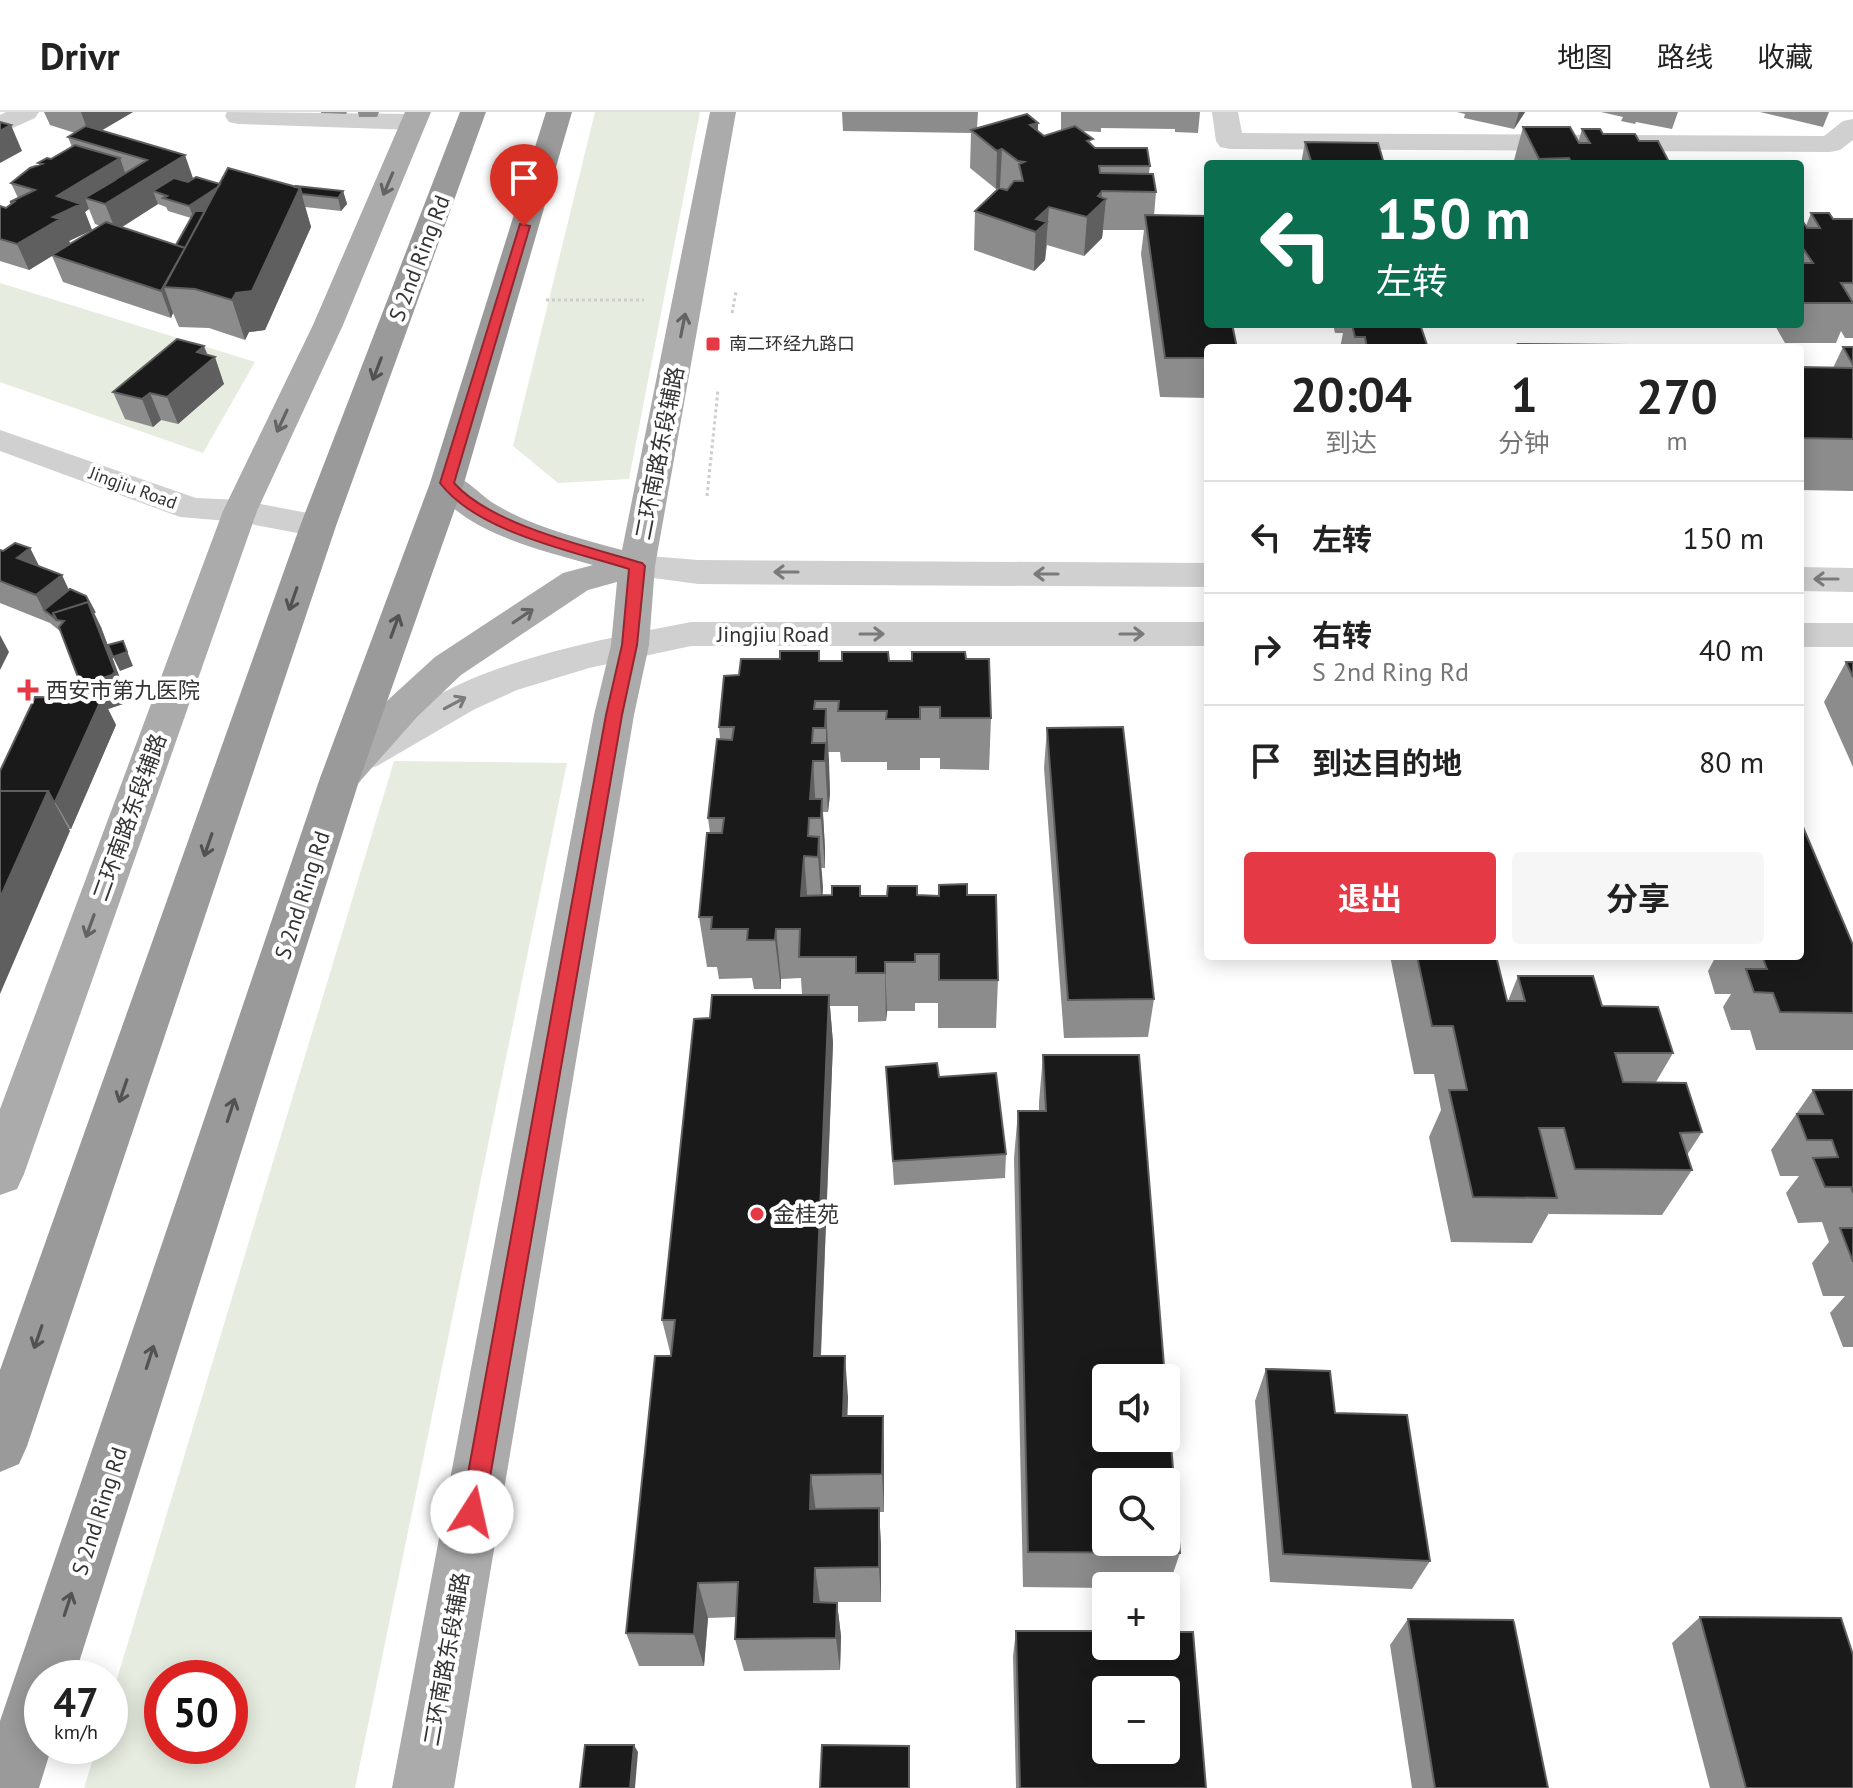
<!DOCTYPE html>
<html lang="zh">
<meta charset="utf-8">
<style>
body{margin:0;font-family:"PT Sans","Noto Sans SC",sans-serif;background:#f6f6f6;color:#222;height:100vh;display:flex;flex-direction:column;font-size:30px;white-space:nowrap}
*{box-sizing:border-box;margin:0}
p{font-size:26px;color:#767676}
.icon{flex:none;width:44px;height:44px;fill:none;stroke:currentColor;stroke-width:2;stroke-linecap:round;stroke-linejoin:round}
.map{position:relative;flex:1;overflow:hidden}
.details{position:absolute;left:1204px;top:232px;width:600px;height:616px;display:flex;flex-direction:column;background:#fff;border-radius:8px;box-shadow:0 4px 20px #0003}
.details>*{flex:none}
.guide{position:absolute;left:1204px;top:48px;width:600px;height:168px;border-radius:8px;box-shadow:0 4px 20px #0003;background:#0b6e4f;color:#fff;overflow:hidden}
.controls{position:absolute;left:1092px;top:1252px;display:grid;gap:16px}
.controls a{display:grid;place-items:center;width:88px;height:88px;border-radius:8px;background:#fff;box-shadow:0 4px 20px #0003;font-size:40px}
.speed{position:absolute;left:24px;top:1548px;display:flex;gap:16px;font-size:40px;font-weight:700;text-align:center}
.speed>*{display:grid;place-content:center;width:104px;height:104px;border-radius:50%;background:#fff;box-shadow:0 4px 20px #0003;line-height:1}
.speed small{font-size:20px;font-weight:400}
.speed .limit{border:12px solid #d22;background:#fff;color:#111}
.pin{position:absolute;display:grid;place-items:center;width:68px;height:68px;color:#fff;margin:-82px -34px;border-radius:50% 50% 50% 0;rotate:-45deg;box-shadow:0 0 8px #0007}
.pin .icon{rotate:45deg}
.me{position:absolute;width:88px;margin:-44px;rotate:10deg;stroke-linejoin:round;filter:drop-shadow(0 0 6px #0008)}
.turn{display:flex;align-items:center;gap:28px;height:168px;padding:0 40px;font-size:36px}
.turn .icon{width:104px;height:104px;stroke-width:2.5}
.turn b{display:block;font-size:56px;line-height:68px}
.eta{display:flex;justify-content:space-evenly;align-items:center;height:136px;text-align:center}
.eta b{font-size:48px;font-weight:700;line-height:56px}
.action{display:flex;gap:16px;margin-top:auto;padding:16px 40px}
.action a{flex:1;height:92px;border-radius:8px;background:#e63946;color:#fff;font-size:32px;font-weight:700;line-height:92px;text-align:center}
.action a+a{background:#f6f6f6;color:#222}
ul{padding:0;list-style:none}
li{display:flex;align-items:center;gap:24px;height:112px;padding:0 40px;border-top:2px solid #e0e0e0}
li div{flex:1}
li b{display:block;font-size:30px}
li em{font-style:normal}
header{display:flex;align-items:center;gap:48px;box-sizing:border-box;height:112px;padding:0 40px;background:#fff;border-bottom:2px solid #e0e0e0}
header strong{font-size:38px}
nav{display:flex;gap:44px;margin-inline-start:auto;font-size:28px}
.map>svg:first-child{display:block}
.green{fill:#e6ecdf;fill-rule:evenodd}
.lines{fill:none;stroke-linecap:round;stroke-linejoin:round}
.path{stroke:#cdcdcd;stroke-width:3;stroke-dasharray:3 3;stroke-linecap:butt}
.minor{fill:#d0d0d0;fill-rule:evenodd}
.major{fill:#ababab;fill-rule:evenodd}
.highway{fill:#9a9a9a;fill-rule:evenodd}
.wall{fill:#8c8c8c;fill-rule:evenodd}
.shaded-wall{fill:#5f5f5f}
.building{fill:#1a1a1a;stroke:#5f5f5f;stroke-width:2;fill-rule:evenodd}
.oneway{stroke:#636363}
.oneway2{stroke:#525252}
.oneway3{stroke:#7a7a7a}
.route{fill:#e63946;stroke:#96252e;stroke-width:2}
.poi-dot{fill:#e63946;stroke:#fff;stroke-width:3}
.labels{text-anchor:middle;stroke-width:8;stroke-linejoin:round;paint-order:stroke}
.far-poi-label{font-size:18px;fill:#333;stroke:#fff;text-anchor:start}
.far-street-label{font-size:18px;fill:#333;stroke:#fff}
.street-label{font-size:22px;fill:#333;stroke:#fff}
.poi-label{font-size:22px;fill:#333;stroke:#fff;text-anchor:start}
</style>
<header>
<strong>Drivr</strong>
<nav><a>地图</a><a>路线</a><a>收藏</a></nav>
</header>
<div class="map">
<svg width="1853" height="1676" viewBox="0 0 1853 1676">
<rect width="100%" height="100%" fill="#fff"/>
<!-- green -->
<path class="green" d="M595 0H700L629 367 558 371 513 334Z
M0 171 255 250 203 341 0 270Z
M394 649 567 651 355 1676H84L97 1634H110V1590ZM162 1566H230V1634H162Z"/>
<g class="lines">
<!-- path -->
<path class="path" d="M546 188H644
M732 201 736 180
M707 384 718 278"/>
<!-- minor -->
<path class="minor" d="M6 0H39L35 6 4 20 0 19V3Z
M227 0 414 2 423 4 427 10 423 16 414 18 238 12 229 10 225 4Z
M1212 0H1238L1242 21 1824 24 1843 9 1853 7V28L1840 38 1830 40 1230 37 1220 35 1216 29Z
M0 318 196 386 240 388 318 403 330 406 336 414 330 422 318 425 240 410 180 405 0 339Z
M637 443 698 448 1208 451V475L698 472 624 462 619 454 624 446Z
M1800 455 1853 456V480L1800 479Z
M691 510H1208V534H691L589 556 517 578 475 597 377 654 363 658 349 654 343 644 349 634C395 608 440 578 489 560 554 536 623 523 691 510Z
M1800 511H1853V535H1800Z"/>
<!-- major -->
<path class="major" d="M405 0H431L343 213 257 399 24 1062 17 1077 0 1083V997L223 399 313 213Z
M710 0H736L655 454 649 533 634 603 454 1676H392L594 603 611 533 617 470 588 478 461 563 417 605 354 676 340 680 326 676 320 666 389 587 435 545 563 461 593 453C537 437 464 421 430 371L435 364C461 357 473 378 493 391 532 415 579 426 622 438Z"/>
<!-- highway -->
<path class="highway" d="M460 0H486L336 414 27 1334 19 1352 0 1360V1258L300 414Z
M546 0H572L464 371 360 666 74 1566H42V1634H52L39 1676H0V1609L320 666 430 371Z"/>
</g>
<!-- wall -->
<path class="wall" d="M44 0H133L101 19 193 67 220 72 295 75 343 79 347 92 341 99 305 95 311 115 265 218 249 220 245 228 209 216 179 215 173 201 171 206 63 170 52 144 29 158 0 149V94L6 96 11 92 10 90 18 86 11 71 39 53 38 51 51 47 72 35 68 25 75 21 50 13ZM158 92 166 95 168 99 191 106 176 133 121 115ZM89 97 95 112 100 114 71 132 69 129 92 118 85 100Z
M321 0H347L346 2 321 1Z
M358 0H379L377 5H359Z
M842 0H978L977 16 1038 11V19L1044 24 1061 19V0H1200L1198 21 1175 20V17L1101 16V20L1082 19 1095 36 1150 54 1149 61 1156 80 1154 104 1208 236V286L1160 285 1141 142 1144 118H1103L1102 126 1084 144 1047 133 1045 148 1034 159 974 138 975 99 1003 77 1000 75 996 77 970 56 971 21 843 19Z
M1457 0H1525L1514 17 1464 6 1465 2Z
M1601 0H1678L1672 17 1636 10 1635 12 1621 9 1623 5Z
M1760 0H1829L1823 15Z
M1523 15 1578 31 1582 17 1639 29 1669 50 1668 52H1513Z
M1305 30 1384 52H1301Z
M1811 101 1833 107H1853V226H1845L1841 219 1836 231H1785L1774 212H1800V105L1806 114Z
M1333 212H1420L1428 236H1340L1343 221H1335Z
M1843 235H1853V379L1800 378V255L1833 256Z
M207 243 224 272 178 312 161 308 153 315 125 307 113 280Z
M30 436 39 454 69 478 101 515 128 588 126 591 108 597 116 613 71 717H69L70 719 0 659 87 585 61 520 50 511 0 491V438L3 439Z
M966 547 991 606 989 658 940 657V646H920V658H887V650H841L840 640H828L830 682 828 700H823L825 737V756H821L822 783H967L998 868 996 916H938V891H915V899H887L886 909 858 910V894H830L833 931 821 1244 848 1285 847 1304H883L884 1343V1400H879L881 1433V1490H821L837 1491 841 1524 840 1558 744 1559 735 1527 736 1505 708 1506 704 1554H639L626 1521 671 1244 662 1208 710 906 802 883 801 866 781 867V877H754L752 866 719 867 717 855H707L699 805 710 721 708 706 720 627 719 615 739 563 820 549H912Z
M1846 550H1853V655L1824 590Z
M1047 616 1154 887 1148 925 1064 926 1044 656Z
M1853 833V938H1756L1750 918H1731L1723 895 1731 882H1715L1708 859 1716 844H1800Z
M1390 844H1551L1549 848H1497L1508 889 1518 864 1602 894 1673 941 1656 970 1702 1020 1687 1043 1692 1058 1662 1103 1549 1102V1101L1532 1131 1451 1130 1429 1025 1441 998 1434 962H1414Z
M1043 943 1180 1441 1168 1476H1166V1474H1106V1476L1023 1475 1014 1046 1018 999H1039V990Z
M886 955 939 965 1006 1042 1005 1066 894 1073Z
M1813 978H1853V1235H1843L1830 1201 1845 1184H1823L1812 1151 1829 1130 1822 1110 1798 1111 1786 1081 1799 1064H1780L1771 1038Z
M1266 1257 1430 1449 1412 1477 1270 1470 1255 1289Z
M1700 1505 1853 1676H1710L1672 1531Z
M1408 1507 1548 1676H1412L1390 1533Z
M1016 1519 1206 1676H1016L1013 1544Z"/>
<!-- shaded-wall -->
<path class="shaded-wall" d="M81 0H133L90 25Z
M1519 0H1525L1514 17Z
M1038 11 1037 48 1030 13Z
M11 13 22 39 0 51V19Z
M1002 37 1000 75 996 77 997 39Z
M185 43 194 69 167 84 153 79 158 92 116 119 105 92 85 86 89 97 85 100 92 118 69 129 71 133 52 143V144L29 158 17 132 53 105 57 84 120 46 129 72Z
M222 72 227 86 194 107 189 94Z
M300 76 311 115 265 218 249 220 245 228 232 188Z
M343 79 347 92 341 99 338 86Z
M1102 79 1101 91 1106 87 1102 126 1084 144 1087 105 1098 84Z
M1049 95 1045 148 1034 159 1036 107Z
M185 136 164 175 173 201 171 206 161 179Z
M204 234 210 249 215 245 224 272 178 312 167 285 197 240Z
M150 281 161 308 153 315 142 287Z
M30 436 44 464 17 446Z
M62 463 75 491 44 498 50 511 36 483Z
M86 484 101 515 128 588 126 591 108 597 116 613 71 717 55 690 95 601 81 573Z
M0 523 9 540 0 558Z
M123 529 133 554 120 559 113 545Z
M826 597 829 648 830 682 828 700 825 649 826 632Z
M813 649 816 700 810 687Z
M48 679 70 719 0 882V786Z
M822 687 825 737V756L821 706Z
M819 725 823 775 822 795 818 745Z
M804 744 808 794 801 784Z
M776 817 781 867V877L775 828Z
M885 850 887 899 886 909 885 861Z
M829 883 833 931 819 1285 814 1244Z
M845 1244 848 1285 846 1343 843 1304Z
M883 1304 884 1343V1400L882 1362Z
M811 1363 816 1400 810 1397Z
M879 1396 881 1433V1490L879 1455Z
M815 1456 820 1490H814Z
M698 1471 708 1506 704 1554 694 1522Z
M837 1491 841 1524 840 1558 836 1526Z
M634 1633 638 1640 635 1676H630Z"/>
<!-- building -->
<path class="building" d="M1027 2 1038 11 1030 13 1044 24 1075 14 1093 27 1087 29 1095 36H1147L1150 54H1099L1100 61 1153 62 1156 80 1102 79 1098 84 1106 87 1087 105 1049 95 1036 107 1047 110 1036 120 975 99 999 76 1007 78 1014 69H1023L1019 52 1024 50 1018 49 1002 37 997 39 971 18Z
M0 10 11 13 0 19Z
M86 14 185 43 105 92 85 86 147 48 68 25Z
M1523 15H1570L1579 31H1590L1582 17H1600L1603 22H1635L1639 29H1658L1669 50H1653L1655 52H1572L1569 46 1539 47Z
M1305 30 1378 31 1384 52H1312Z
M75 33 120 46 57 84 81 92 53 105 60 107 17 132 0 127V94L6 96 14 90H10L35 78 11 71 30 56 42 52 38 51 47 46 51 47Z
M228 56 300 76 252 179 236 181 232 188 195 177 164 175Z
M196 65 220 72 218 75 189 94 163 86 167 84 153 79 174 66 188 70Z
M113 67 115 68 88 84H86Z
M296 74 343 79 338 86 302 82 300 76 295 75Z
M195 99H205L185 136 176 133Z
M1811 101H1829L1833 107H1853V171H1841L1853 191H1802L1800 189V151H1813L1802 135H1800V105L1807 116H1820Z
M1145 103 1208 104V212H1232L1237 236H1208V246H1165Z
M106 110 185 136 161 179 52 143Z
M1359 212H1420L1428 236H1367L1365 225H1355L1352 213H1360Z
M177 227 204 234 197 240 215 245 167 285 150 281 142 287 113 280Z
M1518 232 1628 233 1629 236H1520Z
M1843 235H1853V253Z
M1800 255 1853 256V327L1800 326Z
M15 431 30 436 17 446 62 463 36 483 0 469V438L3 439Z
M70 477 86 484 95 501 88 490 53 501 57 508 44 498Z
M88 490 115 560 112 563 81 573 59 515 64 509 56 508 53 501Z
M123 529 127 540 113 545 108 533Z
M780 539H819V549H842V540H888L889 549H912V540H965L966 547H989L991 606H940V595H920V607H886L887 599H838L839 589H815L814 597H826L825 616H813L812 631H826L825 649H813L810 687H822L821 706H809L808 724 819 725 818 745 804 744 801 784 832 783V774H860V784H887L888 774H917V783L939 784V773L967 772V783H996L998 868H939V842H915V850H885V861H856V845H799L800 817H776L775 828H747L748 817H711L712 805H699L707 721H722L724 706H708L717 627 732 628 734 615H719L724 564 739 563 741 547H780Z
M1846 550H1853V565Z
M35 585 102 586 55 690H54L48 679H0V659Z
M1123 615 1154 887 1068 888 1047 616Z
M0 679H48L0 786Z
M1800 708 1853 833V901L1780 900 1773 881 1754 880 1746 857H1767L1762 844H1800Z
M1417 844H1496L1507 889H1525L1518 864H1593L1602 894 1658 895 1673 941H1615L1623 970 1686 971 1702 1020 1680 1021 1692 1058 1575 1057 1564 1016H1539L1557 1086 1473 1085 1449 978H1467L1453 914H1432Z
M712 883H829L814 1244H845L843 1304H883L882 1362 811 1363 810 1397 879 1396V1455L815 1456 814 1490 837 1491 836 1526 735 1527 738 1470 698 1471 694 1522 626 1521 655 1244H671L675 1208H662L694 907 710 906Z
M1043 943H1139L1165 1266H1106V1326H1166V1272L1180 1441 1028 1440 1018 999H1046ZM1106 1370H1166V1430H1106Z
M937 951 939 965 996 961 1006 1042 893 1049 886 955Z
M1813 978H1853V1081L1851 1075H1825L1813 1046 1838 1045 1832 1028H1807L1797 1002H1823Z
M1840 1116H1853V1150Z
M1266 1257 1330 1259 1335 1301 1407 1303 1430 1449 1283 1442Z
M1700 1505 1841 1506 1853 1543V1676H1746Z
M1408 1507 1513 1508 1514 1511 1548 1676H1435Z
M1016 1519H1106V1534H1166V1520H1193L1206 1676H1020ZM1106 1578H1166V1638H1106Z
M585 1633H634L630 1676H580Z
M822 1633 909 1634V1676H820Z"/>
<!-- one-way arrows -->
<defs><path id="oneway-shaft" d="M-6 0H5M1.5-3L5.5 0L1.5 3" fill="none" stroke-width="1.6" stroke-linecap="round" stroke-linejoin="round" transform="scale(2)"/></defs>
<g class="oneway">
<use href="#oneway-shaft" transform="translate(388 72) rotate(113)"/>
<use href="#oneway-shaft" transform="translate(683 213) rotate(-79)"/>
<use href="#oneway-shaft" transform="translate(282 309) rotate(115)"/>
<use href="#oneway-shaft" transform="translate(523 504) rotate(-34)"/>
<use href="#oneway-shaft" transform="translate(90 814) rotate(110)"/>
</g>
<g class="oneway2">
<use href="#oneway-shaft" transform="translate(377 257) rotate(111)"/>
<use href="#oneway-shaft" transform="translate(293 487) rotate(109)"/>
<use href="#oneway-shaft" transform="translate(395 514) rotate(-70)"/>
<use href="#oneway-shaft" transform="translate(208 733) rotate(109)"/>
<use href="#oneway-shaft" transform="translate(123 979) rotate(109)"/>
<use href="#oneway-shaft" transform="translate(231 998) rotate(-72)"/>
<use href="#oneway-shaft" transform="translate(38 1225) rotate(109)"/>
<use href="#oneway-shaft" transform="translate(150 1245) rotate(-72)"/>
<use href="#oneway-shaft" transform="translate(68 1492) rotate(-72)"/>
</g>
<g class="oneway3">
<use href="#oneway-shaft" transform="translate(786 460) rotate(-180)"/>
<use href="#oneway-shaft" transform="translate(1046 462) rotate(-180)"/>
<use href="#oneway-shaft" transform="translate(1826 467) rotate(-180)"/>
<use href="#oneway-shaft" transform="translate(872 522)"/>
<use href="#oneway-shaft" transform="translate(1132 522)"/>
<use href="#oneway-shaft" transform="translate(455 591) rotate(-28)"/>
</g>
<!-- route -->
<path class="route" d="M520 112 530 114 454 371C491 413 589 435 642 451L645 454 637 533 622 603 484 1400 481 1408 472 1411 464 1408 461 1400 606 603 622 533 629 457C572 439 477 420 440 371Z"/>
<!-- markers -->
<g class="poi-dot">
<rect x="705" y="224" width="16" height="16" rx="4"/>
<path d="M24 566h8v8h8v8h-8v8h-8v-8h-8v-8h8z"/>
<circle cx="757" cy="1102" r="8"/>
</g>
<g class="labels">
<!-- far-poi labels -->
<g class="far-poi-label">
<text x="729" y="238">南二环经九路口</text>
</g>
<!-- far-street labels -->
<g class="far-street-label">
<text transform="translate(133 376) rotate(20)" y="6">Jingjiu Road</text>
</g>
<!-- street labels -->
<g class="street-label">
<text transform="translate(419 146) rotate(-69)" y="8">S 2nd Ring Rd</text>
<text transform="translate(659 341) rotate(-79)" y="8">二环南路东段辅路</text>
<text x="773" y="530">Jingjiu Road</text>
<text transform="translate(129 705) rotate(-70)" y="8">二环南路东段辅路</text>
<text transform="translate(302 783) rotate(-72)" y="8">S 2nd Ring Rd</text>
<text transform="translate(99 1399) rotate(-72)" y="8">S 2nd Ring Rd</text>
<text transform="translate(446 1547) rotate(-80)" y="8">二环南路东段辅路</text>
</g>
<!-- poi labels -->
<g class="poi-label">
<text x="46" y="586">西安市第九医院</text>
<text x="773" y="1110">金桂苑</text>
</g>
</g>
</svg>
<div class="controls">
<a><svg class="icon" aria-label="sound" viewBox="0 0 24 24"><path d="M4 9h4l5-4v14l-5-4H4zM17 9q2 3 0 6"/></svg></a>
<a><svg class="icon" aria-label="search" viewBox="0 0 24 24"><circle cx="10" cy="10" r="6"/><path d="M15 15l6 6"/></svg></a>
<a>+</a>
<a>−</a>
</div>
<div class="speed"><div>47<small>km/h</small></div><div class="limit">50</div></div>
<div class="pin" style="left:524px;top:114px;background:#d93025"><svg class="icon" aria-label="arrive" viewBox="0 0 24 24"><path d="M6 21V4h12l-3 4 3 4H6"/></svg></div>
<svg class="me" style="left:472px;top:1400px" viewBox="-20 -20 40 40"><circle r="19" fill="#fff"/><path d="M0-13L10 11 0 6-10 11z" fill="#e63946"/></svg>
<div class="guide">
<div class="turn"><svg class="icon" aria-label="left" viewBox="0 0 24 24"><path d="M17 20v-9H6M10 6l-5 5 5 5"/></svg><div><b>150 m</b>左转</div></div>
</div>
<section class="details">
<div class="eta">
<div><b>20:04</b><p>到达</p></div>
<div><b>1</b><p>分钟</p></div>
<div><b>270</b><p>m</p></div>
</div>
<ul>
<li><svg class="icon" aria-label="left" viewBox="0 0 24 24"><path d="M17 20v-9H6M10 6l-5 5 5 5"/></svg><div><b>左转</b></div><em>150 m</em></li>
<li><svg class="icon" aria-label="right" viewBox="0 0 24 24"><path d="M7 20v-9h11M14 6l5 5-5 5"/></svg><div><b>右转</b><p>S 2nd Ring Rd</p></div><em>40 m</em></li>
<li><svg class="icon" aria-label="arrive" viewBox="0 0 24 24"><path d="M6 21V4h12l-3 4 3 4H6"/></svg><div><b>到达目的地</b></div><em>80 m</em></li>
</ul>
<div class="action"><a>退出</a><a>分享</a></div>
</section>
</div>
